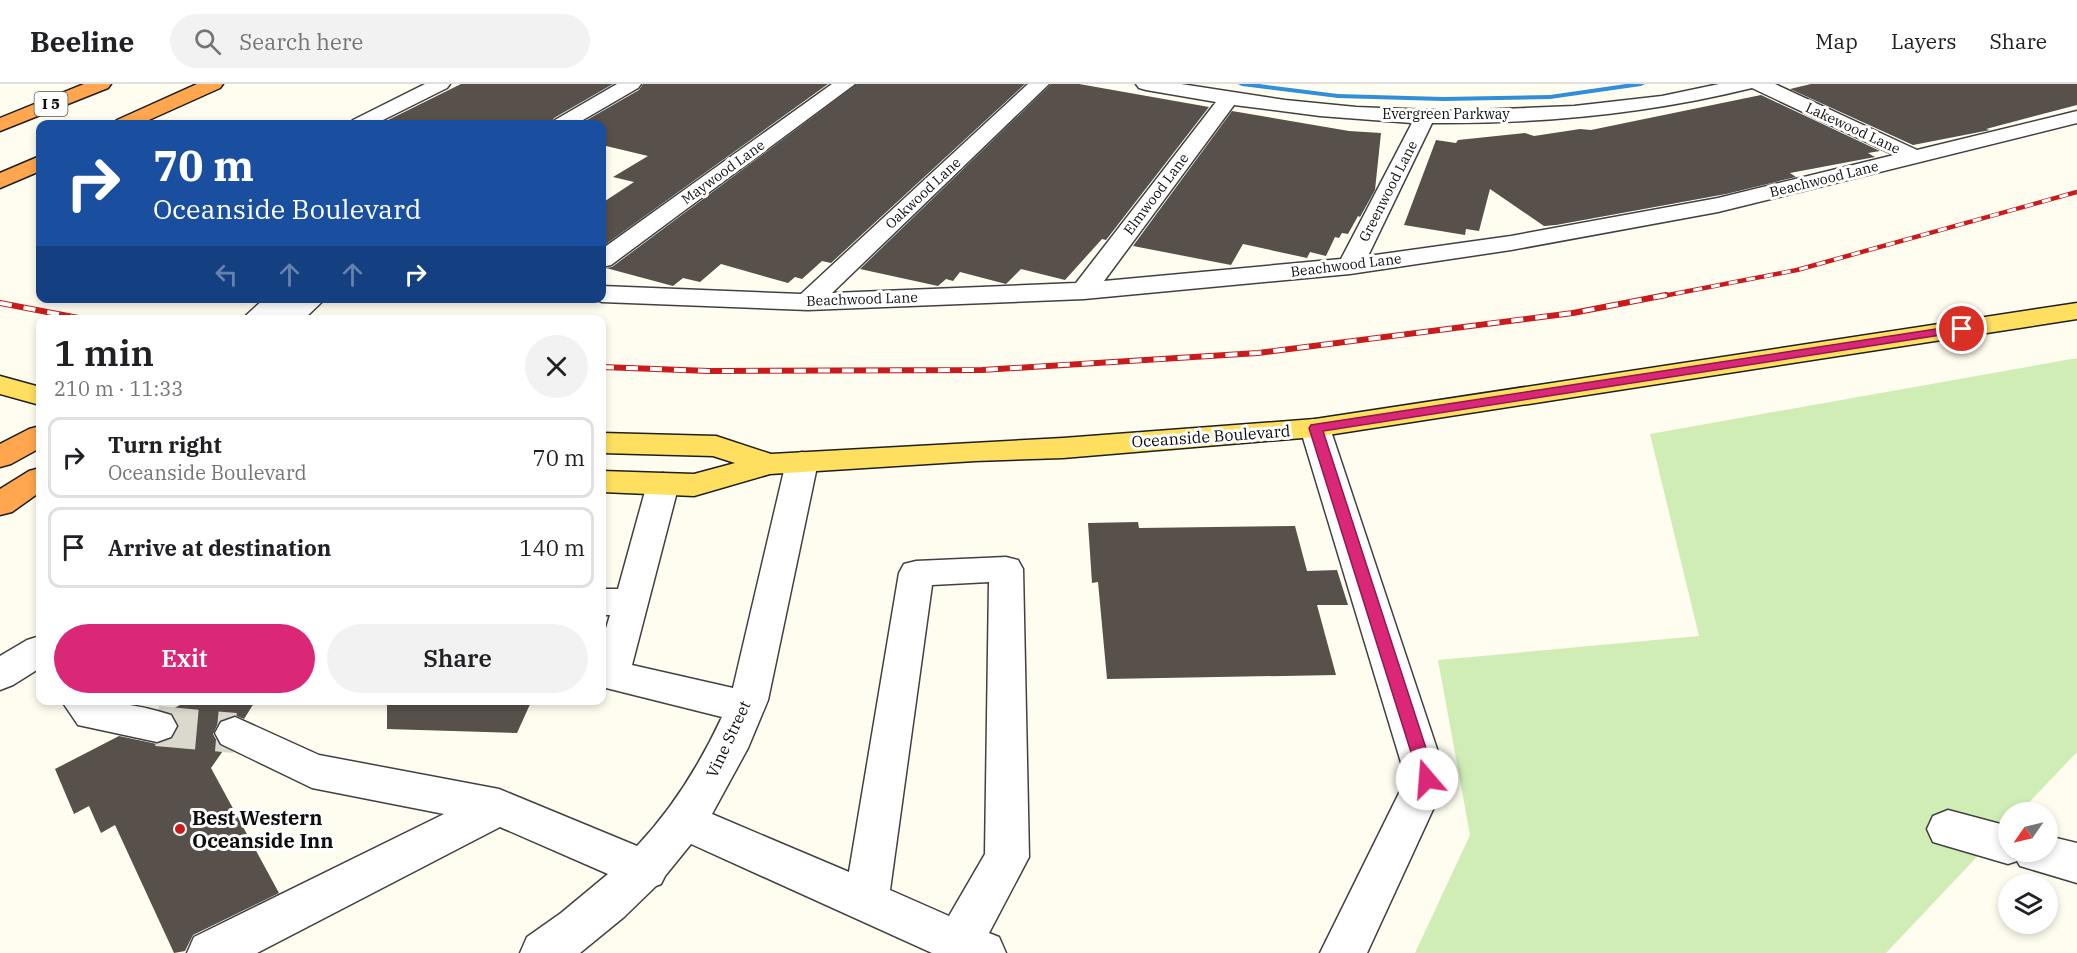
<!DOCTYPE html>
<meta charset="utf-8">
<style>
body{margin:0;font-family:"IBM Plex Serif",serif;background:#f2f2f2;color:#202124;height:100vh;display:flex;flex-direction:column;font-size:22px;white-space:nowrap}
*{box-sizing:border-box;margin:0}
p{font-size:20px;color:#757577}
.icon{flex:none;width:33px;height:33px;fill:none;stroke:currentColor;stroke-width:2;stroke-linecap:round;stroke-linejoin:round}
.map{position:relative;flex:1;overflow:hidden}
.panel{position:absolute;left:36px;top:231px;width:570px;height:390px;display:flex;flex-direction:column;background:#fff;border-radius:12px;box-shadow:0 3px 9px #0003}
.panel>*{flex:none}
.hud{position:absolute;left:36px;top:36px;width:570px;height:183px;border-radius:12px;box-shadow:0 3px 9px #0003;background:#1a4fa0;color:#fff;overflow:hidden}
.needle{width:39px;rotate:236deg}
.controls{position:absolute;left:1998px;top:718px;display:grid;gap:12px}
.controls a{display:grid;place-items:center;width:60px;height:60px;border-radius:50%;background:#fff;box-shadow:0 3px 9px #0003;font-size:30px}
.pin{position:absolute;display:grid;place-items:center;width:51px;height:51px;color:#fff;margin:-26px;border:3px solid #fff;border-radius:50%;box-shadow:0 2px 6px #0007}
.me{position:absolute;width:66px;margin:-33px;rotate:342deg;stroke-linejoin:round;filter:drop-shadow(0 0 4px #0008)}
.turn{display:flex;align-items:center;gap:21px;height:126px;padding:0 18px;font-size:27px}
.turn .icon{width:78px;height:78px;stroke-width:2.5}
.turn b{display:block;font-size:42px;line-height:51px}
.lanes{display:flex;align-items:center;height:57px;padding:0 18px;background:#0003;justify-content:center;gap:30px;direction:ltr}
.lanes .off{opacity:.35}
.round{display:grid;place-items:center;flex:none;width:63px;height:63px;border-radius:32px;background:#f2f2f2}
.headline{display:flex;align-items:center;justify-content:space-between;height:102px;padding:0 18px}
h1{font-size:36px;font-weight:600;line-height:45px}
.cta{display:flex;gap:12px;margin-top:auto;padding:12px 18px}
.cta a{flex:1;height:69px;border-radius:36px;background:#db2777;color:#fff;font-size:24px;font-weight:600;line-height:69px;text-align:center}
.cta a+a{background:#f2f2f2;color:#202124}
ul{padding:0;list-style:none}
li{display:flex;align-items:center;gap:18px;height:81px;margin:0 12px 9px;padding:0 6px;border:3px solid #e0e0e0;border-radius:12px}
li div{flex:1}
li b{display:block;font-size:22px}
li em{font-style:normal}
header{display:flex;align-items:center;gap:36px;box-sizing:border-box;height:84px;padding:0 30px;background:#fff;border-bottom:2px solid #e0e0e0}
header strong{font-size:28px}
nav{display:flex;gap:33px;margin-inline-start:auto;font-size:21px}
.search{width:420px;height:54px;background:#f2f2f2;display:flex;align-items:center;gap:15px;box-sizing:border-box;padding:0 21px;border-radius:33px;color:#757577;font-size:22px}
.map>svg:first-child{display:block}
.green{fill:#d0edb6}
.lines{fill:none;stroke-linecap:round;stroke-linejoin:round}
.stream{fill:#318ed8;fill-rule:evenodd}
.building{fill:#58504a}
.minor-tunnel{stroke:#dbd9ce;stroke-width:40;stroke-dasharray:40 20;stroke-linecap:butt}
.minor-casing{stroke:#414141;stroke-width:3}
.major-casing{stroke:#1f1f1f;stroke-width:3}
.highway-casing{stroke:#1f1f1f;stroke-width:3}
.minor{fill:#fff;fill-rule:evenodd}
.major{fill:#ffdf60;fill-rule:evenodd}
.highway{fill:#ffa64e;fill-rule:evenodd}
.rail-far1-casing{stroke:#ca1b1c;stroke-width:4.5}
.rail-casing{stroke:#ca1b1c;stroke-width:6}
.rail-far1{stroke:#fff;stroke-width:3;stroke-dasharray:9;stroke-linecap:butt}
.rail{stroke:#fff;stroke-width:4;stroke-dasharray:12;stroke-linecap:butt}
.route{fill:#db2777;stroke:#8e194d;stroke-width:1.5}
.poi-dot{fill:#ca1b1c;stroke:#fff;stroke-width:2}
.labels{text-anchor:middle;stroke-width:6;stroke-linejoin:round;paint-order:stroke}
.far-street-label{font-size:14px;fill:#0e0e0e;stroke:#fff}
.shield{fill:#fff;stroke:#565656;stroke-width:1.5}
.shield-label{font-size:15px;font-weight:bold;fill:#0e0e0e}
.street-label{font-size:16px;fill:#0e0e0e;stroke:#fff}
.near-poi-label{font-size:20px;font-weight:bold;fill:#0e0e0e;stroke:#fff;text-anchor:start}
</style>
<header>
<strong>Beeline</strong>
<div class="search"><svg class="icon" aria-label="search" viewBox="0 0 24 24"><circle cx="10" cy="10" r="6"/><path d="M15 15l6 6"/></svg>Search here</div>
<nav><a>Map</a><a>Layers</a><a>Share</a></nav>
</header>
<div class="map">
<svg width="2077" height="869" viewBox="0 0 2077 869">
<rect width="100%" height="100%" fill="#fffdf0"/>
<!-- green -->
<path class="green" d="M2077 274V668L2019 729H2008V740L1886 869H1415L1470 751 1438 576 1699 552 1650 350Z"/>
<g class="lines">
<!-- stream -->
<path class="stream" d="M1238 0H1259L1338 10 1443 13 1550 11 1626 0H1645L1641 2 1550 15 1443 17 1338 14 1242 2Z"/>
</g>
<!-- building -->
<path class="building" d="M461 0H613L554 34 550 40H380Z
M643 0H828L602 163V119L634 98 613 93 648 72 602 61V40H580L639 6Z
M857 0H1025L831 179 822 177 802 195 795 193 788 199 721 180 700 198 683 194 673 202 606 184 612 183Z
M1051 0H1079L1209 23 1106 156 1102 155 1065 196 1021 185 1006 200 960 188 953 197 946 195 938 202 860 185Z
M1811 0H2077V21L1986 45 1990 46 1913 61 1790 5Z
M1761 11 1880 67 1868 69 1875 73 1790 89 1796 93 1726 110 1556 141 1544 142 1490 105 1479 147 1466 145 1465 151 1404 141 1436 56 1456 59 1458 56 1525 49 1534 52 1580 45 1591 46Z
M1232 27 1349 47 1381 49 1375 106 1360 133 1358 132 1348 150 1342 149 1339 154 1335 153 1326 172 1310 168 1307 174 1243 160 1231 181 1133 162Z
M1138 438 1139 444 1295 442 1307 487 1337 486 1348 521H1317L1336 591 1107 595 1098 498 1092 499 1088 439Z
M189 616H256L244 635 234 631 219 637 213 650 219 661 225 664 211 684 279 809 193 851 185 867 174 869 115 741 101 749 89 722 74 730 55 685 119 652 157 660 172 655 179 641 173 630 167 628Z
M387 616H532L517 649 387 645Z"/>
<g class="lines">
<!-- minor-tunnel -->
<path class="minor-tunnel" d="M157 642 235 649"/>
<defs>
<path id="minor" d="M425 0H450L447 4 375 40H350L353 36Z
M617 0H641L638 4 576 40H552L555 36Z
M832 0H855L611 181 602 183V165Z
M1028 0H1049L832 209 1076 199 1216 18 1146 6 1139 4 1136 0H1181L1285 16 1356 23 1455 27 1574 22 1662 12 1719 0H1775L1917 66 2077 27V39L1718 128 1511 166 1350 190 1084 215 808 226 602 218 592 214H602V202L801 210ZM1752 4 1894 71 1718 114 1511 152 1368 172 1432 39C1540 40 1647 30 1752 4ZM1234 21 1320 32 1412 39 1341 175 1104 197Z
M265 214H295L293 217 296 214H326L303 236H273L275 233 271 236H241Z
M1315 335 1326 337 1330 344 1447 695 1367 869H1320L1406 695 1300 344 1304 337Z
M802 368 813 371 818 378 768 616 748 664 712 730 849 788 899 489 904 480 916 477 1006 473 1018 476 1023 485 1029 773 989 849 999 853 1006 869H932L691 760 665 792 661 800 656 802 624 833 580 869H520L527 853 561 829 608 790 500 743 257 869H187L194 853 444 730 312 704 221 660 215 649 221 638 235 633 319 671 499 705 637 762C673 724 700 680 722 633L602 603V558L610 531H602V505H618L647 400 652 393 663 389 674 393 679 400 632 581 733 604 786 378 791 371ZM989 498 985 770 949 832 890 806 932 501Z
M40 552V584L13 601 0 606V572L27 556Z
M61 616C98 616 135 619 171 631L177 642 171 653 157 658 78 641Z
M1948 726 2008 742V768H2048V752L2077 759V799L2020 782 2017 777 2008 780 1933 758 1927 745 1933 732Z"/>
<path id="major" d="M2077 219V235L1315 353 1063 374 975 377 770 390 694 412 602 408V387L694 390 735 379 713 372 602 369V349L716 352 771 370 1063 354 1315 335Z
M0 292 40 303V321L0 310Z"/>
<path id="highway" d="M84 0H111L108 4 0 47V34Z
M197 0H223L220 4 140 40H114L117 36Z
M40 72V87L0 104V89Z
M40 342V364L11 380 0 383V360L29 345Z
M40 384V408L12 428 0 431V405L29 387Z"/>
</defs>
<!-- minor casing -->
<use href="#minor" class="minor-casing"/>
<!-- major casing -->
<use href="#major" class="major-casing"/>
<!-- highway casing -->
<use href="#highway" class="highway-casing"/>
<!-- minor -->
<use href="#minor" class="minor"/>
<!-- major -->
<use href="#major" class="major"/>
<!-- highway -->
<use href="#highway" class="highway"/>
<defs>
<path id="rail-far1" d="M1658 213 1797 186 2077 108"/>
<path id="rail" d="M0 219 89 236
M602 283 709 287 982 286 1258 269 1573 229 1666 211"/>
</defs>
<!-- rail-far1 casing -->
<use href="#rail-far1" class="rail-far1-casing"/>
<!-- rail casing -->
<use href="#rail" class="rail-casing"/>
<!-- rail-far1 -->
<use href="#rail-far1" class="rail-far1"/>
<!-- rail -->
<use href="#rail" class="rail"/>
</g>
<!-- route -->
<path class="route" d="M1962 241 1966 242V247L1323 347 1436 695 1433 700 1427 702 1421 700 1309 344 1311 341Z"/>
<!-- markers -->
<circle class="poi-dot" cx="180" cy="745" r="6"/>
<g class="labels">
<!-- far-street labels -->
<g class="far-street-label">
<text x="1446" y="35">Evergreen Parkway</text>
<text transform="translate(1853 44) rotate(25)" y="5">Lakewood Lane</text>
<text transform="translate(723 88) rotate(-36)" y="5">Maywood Lane</text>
<text transform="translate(1824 95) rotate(-14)" y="5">Beachwood Lane</text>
<text transform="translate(1388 107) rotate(-63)" y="5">Greenwood Lane</text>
<text transform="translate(923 109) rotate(-43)" y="5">Oakwood Lane</text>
<text transform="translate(1156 110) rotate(-53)" y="5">Elmwood Lane</text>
<text transform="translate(1346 181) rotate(-7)" y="5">Beachwood Lane</text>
<text transform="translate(862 215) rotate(-2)" y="5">Beachwood Lane</text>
</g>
<!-- shield labels -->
<rect class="shield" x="34.5" y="8" width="33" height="24" rx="4.5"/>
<g class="shield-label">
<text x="51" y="25">I 5</text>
</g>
<!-- street labels -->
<g class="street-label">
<text transform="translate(1211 352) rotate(-4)" y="6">Oceanside Boulevard</text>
<text transform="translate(728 655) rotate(-65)" y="6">Vine Street</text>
</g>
<!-- near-poi labels -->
<g class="near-poi-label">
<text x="192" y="741">Best Western<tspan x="192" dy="23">Oceanside Inn</tspan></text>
</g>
</g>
</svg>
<div class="controls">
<a><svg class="needle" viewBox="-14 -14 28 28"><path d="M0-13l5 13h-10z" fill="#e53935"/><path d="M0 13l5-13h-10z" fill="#757577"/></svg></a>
<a><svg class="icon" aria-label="layers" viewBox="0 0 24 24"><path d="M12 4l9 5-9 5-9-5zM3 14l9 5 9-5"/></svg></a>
</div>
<div class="pin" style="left:1962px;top:245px;background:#d93025"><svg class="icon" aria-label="arrive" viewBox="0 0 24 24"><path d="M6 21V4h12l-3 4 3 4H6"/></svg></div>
<svg class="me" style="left:1427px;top:695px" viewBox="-20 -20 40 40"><circle r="19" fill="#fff"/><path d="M0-13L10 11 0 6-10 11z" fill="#db2777"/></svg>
<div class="hud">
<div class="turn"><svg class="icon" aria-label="right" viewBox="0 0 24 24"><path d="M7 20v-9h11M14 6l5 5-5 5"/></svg><div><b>70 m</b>Oceanside Boulevard</div></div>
<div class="lanes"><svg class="icon off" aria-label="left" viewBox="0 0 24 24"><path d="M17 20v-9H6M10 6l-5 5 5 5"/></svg><svg class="icon off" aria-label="ahead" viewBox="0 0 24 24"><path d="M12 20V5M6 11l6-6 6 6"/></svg><svg class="icon off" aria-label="ahead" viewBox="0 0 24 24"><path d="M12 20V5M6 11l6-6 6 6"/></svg><svg class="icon" aria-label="right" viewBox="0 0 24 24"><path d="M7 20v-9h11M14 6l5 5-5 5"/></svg></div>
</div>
<section class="panel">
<div class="headline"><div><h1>1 min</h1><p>210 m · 11:33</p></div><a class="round"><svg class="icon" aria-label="close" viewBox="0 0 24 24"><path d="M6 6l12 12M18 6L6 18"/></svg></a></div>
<ul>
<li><svg class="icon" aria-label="right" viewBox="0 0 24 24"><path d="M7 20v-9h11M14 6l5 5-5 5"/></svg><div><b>Turn right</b><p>Oceanside Boulevard</p></div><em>70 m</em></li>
<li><svg class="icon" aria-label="arrive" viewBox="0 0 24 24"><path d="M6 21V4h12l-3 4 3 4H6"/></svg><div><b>Arrive at destination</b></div><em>140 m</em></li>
</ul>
<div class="cta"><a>Exit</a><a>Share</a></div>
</section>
</div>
